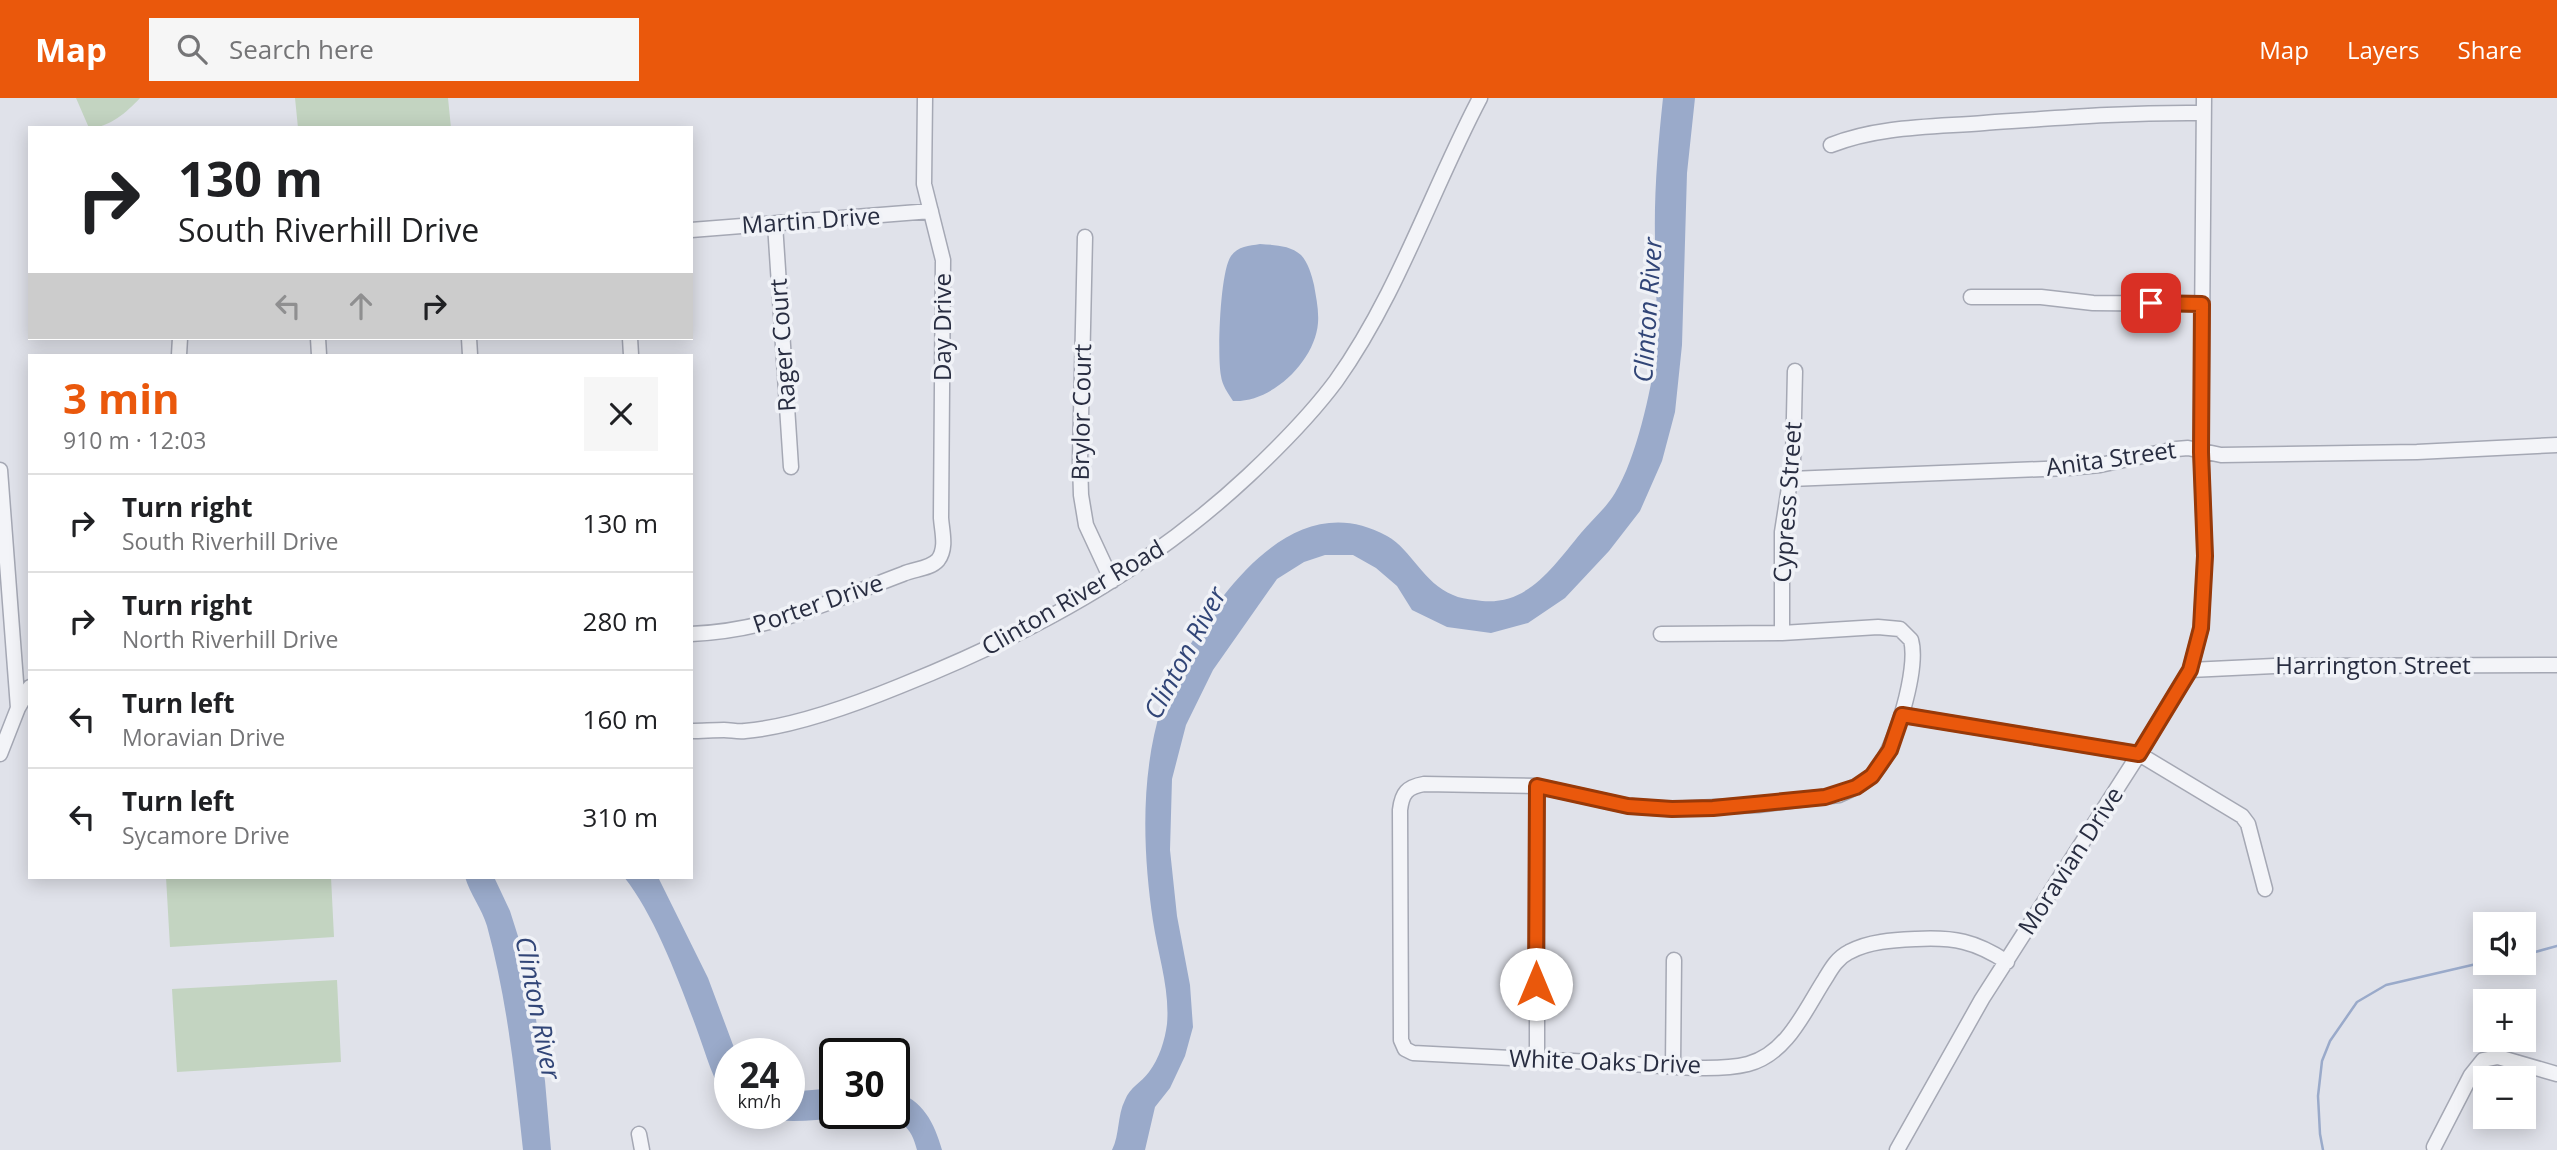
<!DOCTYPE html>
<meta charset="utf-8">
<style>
body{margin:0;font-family:"Open Sans",sans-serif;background:#f6f6f6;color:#202124;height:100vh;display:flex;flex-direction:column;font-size:26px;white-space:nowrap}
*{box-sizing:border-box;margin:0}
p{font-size:23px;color:#757577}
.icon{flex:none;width:38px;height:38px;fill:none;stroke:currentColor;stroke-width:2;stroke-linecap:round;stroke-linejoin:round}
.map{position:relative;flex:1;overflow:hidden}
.panel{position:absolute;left:28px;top:256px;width:665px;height:525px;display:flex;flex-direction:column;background:#fff;border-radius:0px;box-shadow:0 4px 18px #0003}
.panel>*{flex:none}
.top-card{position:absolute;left:28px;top:28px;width:665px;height:214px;border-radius:0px;box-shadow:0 4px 18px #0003;background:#fff;color:#202124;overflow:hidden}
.buttons{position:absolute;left:2473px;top:814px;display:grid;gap:14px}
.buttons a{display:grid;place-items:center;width:63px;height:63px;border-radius:0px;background:#fff;box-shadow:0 4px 18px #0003;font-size:35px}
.speed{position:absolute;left:714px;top:940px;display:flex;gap:14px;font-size:35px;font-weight:700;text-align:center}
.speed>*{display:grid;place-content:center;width:91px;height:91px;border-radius:50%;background:#fff;box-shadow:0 4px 18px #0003;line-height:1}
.speed small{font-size:18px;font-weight:400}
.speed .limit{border:4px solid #111;border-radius:10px;background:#fff;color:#111}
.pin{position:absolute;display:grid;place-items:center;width:60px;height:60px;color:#fff;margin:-30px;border-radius:14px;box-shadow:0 4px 10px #0006}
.me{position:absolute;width:77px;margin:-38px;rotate:0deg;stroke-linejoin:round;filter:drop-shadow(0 0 5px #0008)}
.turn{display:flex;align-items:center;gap:24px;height:147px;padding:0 35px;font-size:32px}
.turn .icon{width:91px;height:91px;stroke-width:2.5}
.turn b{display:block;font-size:49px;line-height:60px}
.lanes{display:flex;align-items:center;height:66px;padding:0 35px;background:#0003;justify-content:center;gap:35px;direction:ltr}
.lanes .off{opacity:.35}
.round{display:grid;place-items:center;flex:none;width:74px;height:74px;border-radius:0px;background:#f6f6f6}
.head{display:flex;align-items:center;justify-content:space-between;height:119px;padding:0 35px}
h1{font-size:42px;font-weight:700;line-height:52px;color:#ea580c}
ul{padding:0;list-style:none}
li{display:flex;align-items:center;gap:21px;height:98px;padding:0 35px;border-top:2px solid #e0e0e0}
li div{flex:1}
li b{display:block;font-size:26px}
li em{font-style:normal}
header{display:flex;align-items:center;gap:42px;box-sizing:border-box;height:98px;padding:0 35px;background:#ea580c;color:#fff}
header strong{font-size:33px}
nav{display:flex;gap:38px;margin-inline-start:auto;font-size:24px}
.search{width:490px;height:63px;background:#f6f6f6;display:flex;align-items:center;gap:18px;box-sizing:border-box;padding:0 24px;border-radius:0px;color:#757577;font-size:26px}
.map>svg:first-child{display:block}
.green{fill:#c3d4c1}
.water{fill:#9aaaca}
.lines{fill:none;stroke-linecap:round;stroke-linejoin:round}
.stream{stroke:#9aaaca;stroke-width:2.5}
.minor-casing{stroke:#a5a8b4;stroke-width:17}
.minor{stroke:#f3f4f8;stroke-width:14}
.route-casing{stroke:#983908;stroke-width:18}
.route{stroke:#ea580c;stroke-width:12}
.labels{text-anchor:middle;stroke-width:7;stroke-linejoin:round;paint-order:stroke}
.street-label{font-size:24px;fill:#282d41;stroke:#f0f2f7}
.water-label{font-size:26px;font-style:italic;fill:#314577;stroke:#f0f2f7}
</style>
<header>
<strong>Map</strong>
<div class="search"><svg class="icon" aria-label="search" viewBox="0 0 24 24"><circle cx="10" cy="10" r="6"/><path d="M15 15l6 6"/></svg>Search here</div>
<nav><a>Map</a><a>Layers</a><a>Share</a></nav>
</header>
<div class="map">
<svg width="2557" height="1052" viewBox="0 0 2557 1052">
<rect width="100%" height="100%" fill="#e0e2ea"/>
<!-- green -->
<path class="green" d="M76 0H140C127 14 109 30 89 30Z
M295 0H448L451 30H298Z
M166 779H331L334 839 170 849Z
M337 882 341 964 177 974 172 891Z"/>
<!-- water -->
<path class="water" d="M1663 0H1695L1687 75 1682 247 1675 314 1662 363 1640 413 1609 453 1565 500 1528 525 1491 535 1447 529 1412 512 1397 488 1376 470 1353 457H1325L1304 464 1277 481 1213 572 1186 627 1172 681 1170 752 1177 818 1190 887 1193 929 1185 958 1170 990 1155 1009 1145 1052H1112C1120 1036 1117 1018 1125 1002 1130 989 1141 985 1149 974 1159 961 1165 942 1167 926 1170 891 1158 857 1153 823 1140 735 1139 633 1186 554 1225 487 1298 388 1387 438 1412 452 1423 485 1453 497 1459 500 1467 501 1475 502 1526 511 1552 470 1581 435 1592 422 1606 410 1615 395 1637 359 1650 295 1657 253 1659 241 1657 228 1657 216 1656 191 1655 166 1655 141 1654 94 1658 47 1663 0Z
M1260 146C1274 147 1290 147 1301 157 1308 164 1312 178 1314 187 1316 199 1319 212 1318 225 1315 263 1272 305 1233 303 1228 295 1222 287 1221 278 1217 258 1220 173 1231 158 1238 148 1249 148 1260 146Z
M465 779H494L510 813 529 873 545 983 551 1052H523C515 976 507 901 487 828 482 811 470 796 465 779Z
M624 779H658L708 880 736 955 730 956V1008C713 984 706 956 696 929 679 883 654 816 624 779Z
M835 990V1015H894V993C923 1002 934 1024 942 1052H917C914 1041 911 1032 901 1025 878 1008 843 1021 816 1022 793 1024 768 1024 747 1015H789V994Z"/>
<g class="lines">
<!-- stream -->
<path class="stream" d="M2524 857 2557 848
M2323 1052 2320 1036 2318 998 2322 963 2330 943 2357 904 2386 887 2485 864"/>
<defs>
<path id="minor" d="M1831 47C1879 28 1933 29 1984 25 2057 20 2130 14 2203 15
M775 126 791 369
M691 132 931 113
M1085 139 1080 363 1081 397 1086 427 1112 483
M1971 199H2041L2093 205 2202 206
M318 240 319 257
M469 240 470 257
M630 240 631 257
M179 257 180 240
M0 372 18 610
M1790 381 2068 370 2100 367 2176 351 2188 350 2221 357 2417 354 2557 347
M1782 535V434L1793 364 1795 273
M691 536C770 533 831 503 903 476 914 471 930 471 938 462 947 450 942 434 941 420L943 162 924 86 925 0
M1661 536 1782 535 1878 529 1900 531 1911 542C1919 570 1895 651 1876 673 1866 685 1852 691 1839 697L1758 707 1672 711 1628 708 1537 688 1424 686C1407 689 1402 695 1400 712L1401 942 1405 951 1413 955C1485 959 1558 962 1631 966 1664 968 1716 974 1748 966 1787 956 1805 912 1825 881 1831 871 1837 860 1849 854 1869 843 1894 842 1916 841 1954 839 1975 843 2007 864
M2190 572 2274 568 2557 567
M1902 617 2139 656 2242 718 2248 726 2265 791
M691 633C702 633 713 632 724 632 731 632 738 634 745 633 792 629 856 606 900 588 1030 536 1145 474 1248 378 1280 348 1310 318 1336 283 1398 196 1431 93 1480 0
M0 656 18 610 30 589
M1537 961V688
M1673 968 1674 862
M639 1036 642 1052
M2434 1049 2471 977 2483 962 2498 959 2557 976
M1897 1052 1982 901 2139 656 2190 572 2201 530 2205 458 2201 354 2204 0"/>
</defs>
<!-- minor casing -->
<use href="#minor" class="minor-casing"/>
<!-- minor -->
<use href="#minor" class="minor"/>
</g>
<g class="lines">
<defs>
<path id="route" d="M1536 886 1537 688 1628 708 1672 711 1713 710 1825 699 1856 689 1872 678 1890 652 1902 617 2139 656 2190 572 2201 530 2205 458 2201 354 2202 206 2151 205"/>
</defs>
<!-- route casing -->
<use href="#route" class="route-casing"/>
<!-- route -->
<use href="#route" class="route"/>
</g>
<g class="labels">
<!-- street labels -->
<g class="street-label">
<text transform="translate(811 123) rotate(-4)" y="8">Martin Drive</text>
<text transform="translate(943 229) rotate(-90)" y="8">Day Drive</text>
<text transform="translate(783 247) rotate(-94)" y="8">Rager Court</text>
<text transform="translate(1082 314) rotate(-89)" y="8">Brylor Court</text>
<text transform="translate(2111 361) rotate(-8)" y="8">Anita Street</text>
<text transform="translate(1788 404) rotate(-86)" y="8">Cypress Street</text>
<text transform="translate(1073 500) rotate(-30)" y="8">Clinton River Road</text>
<text transform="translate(818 506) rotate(-19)" y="8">Porter Drive</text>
<text x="2373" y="576">Harrington Street</text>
<text transform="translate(2071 763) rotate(-57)" y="8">Moravian Drive</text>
<text transform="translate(1605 964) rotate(2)" y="8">White Oaks Drive</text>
</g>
<!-- water labels -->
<g class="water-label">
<text transform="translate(1648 212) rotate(-86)" y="9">Clinton River</text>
<text transform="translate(1185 555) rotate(-62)" y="9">Clinton River</text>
<text transform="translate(538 910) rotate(79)" y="9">Clinton River</text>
</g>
</g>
</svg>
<div class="buttons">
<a><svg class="icon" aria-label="sound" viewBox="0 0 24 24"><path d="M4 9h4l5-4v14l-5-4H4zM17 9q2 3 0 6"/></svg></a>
<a>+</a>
<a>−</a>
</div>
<div class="speed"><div>24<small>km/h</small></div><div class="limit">30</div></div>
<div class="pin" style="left:2151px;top:205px;background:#d93025"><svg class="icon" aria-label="arrive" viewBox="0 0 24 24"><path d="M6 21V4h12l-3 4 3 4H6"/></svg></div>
<svg class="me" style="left:1536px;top:886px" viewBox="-20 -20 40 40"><circle r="19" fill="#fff"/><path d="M0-13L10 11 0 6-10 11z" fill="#ea580c"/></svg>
<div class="top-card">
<div class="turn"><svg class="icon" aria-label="right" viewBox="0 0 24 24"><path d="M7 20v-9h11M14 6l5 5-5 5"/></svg><div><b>130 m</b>South Riverhill Drive</div></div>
<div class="lanes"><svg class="icon off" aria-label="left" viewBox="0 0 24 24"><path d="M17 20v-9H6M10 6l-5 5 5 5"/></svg><svg class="icon off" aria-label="ahead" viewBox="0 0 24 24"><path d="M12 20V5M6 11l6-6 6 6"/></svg><svg class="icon" aria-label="right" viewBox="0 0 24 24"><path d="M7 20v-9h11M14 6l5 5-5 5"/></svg></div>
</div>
<section class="panel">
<div class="head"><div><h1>3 min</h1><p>910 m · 12:03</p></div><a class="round"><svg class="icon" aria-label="close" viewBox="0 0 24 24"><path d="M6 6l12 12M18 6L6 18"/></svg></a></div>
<ul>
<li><svg class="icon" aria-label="right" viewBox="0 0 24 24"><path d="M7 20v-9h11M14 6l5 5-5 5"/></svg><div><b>Turn right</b><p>South Riverhill Drive</p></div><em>130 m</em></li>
<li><svg class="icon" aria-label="right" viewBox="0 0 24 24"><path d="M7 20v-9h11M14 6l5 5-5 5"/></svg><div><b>Turn right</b><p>North Riverhill Drive</p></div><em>280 m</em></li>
<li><svg class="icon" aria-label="left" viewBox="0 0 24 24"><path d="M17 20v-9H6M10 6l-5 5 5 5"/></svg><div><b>Turn left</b><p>Moravian Drive</p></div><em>160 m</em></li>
<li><svg class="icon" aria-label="left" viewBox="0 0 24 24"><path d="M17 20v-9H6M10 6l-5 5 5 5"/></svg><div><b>Turn left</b><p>Sycamore Drive</p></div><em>310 m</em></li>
</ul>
</section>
</div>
